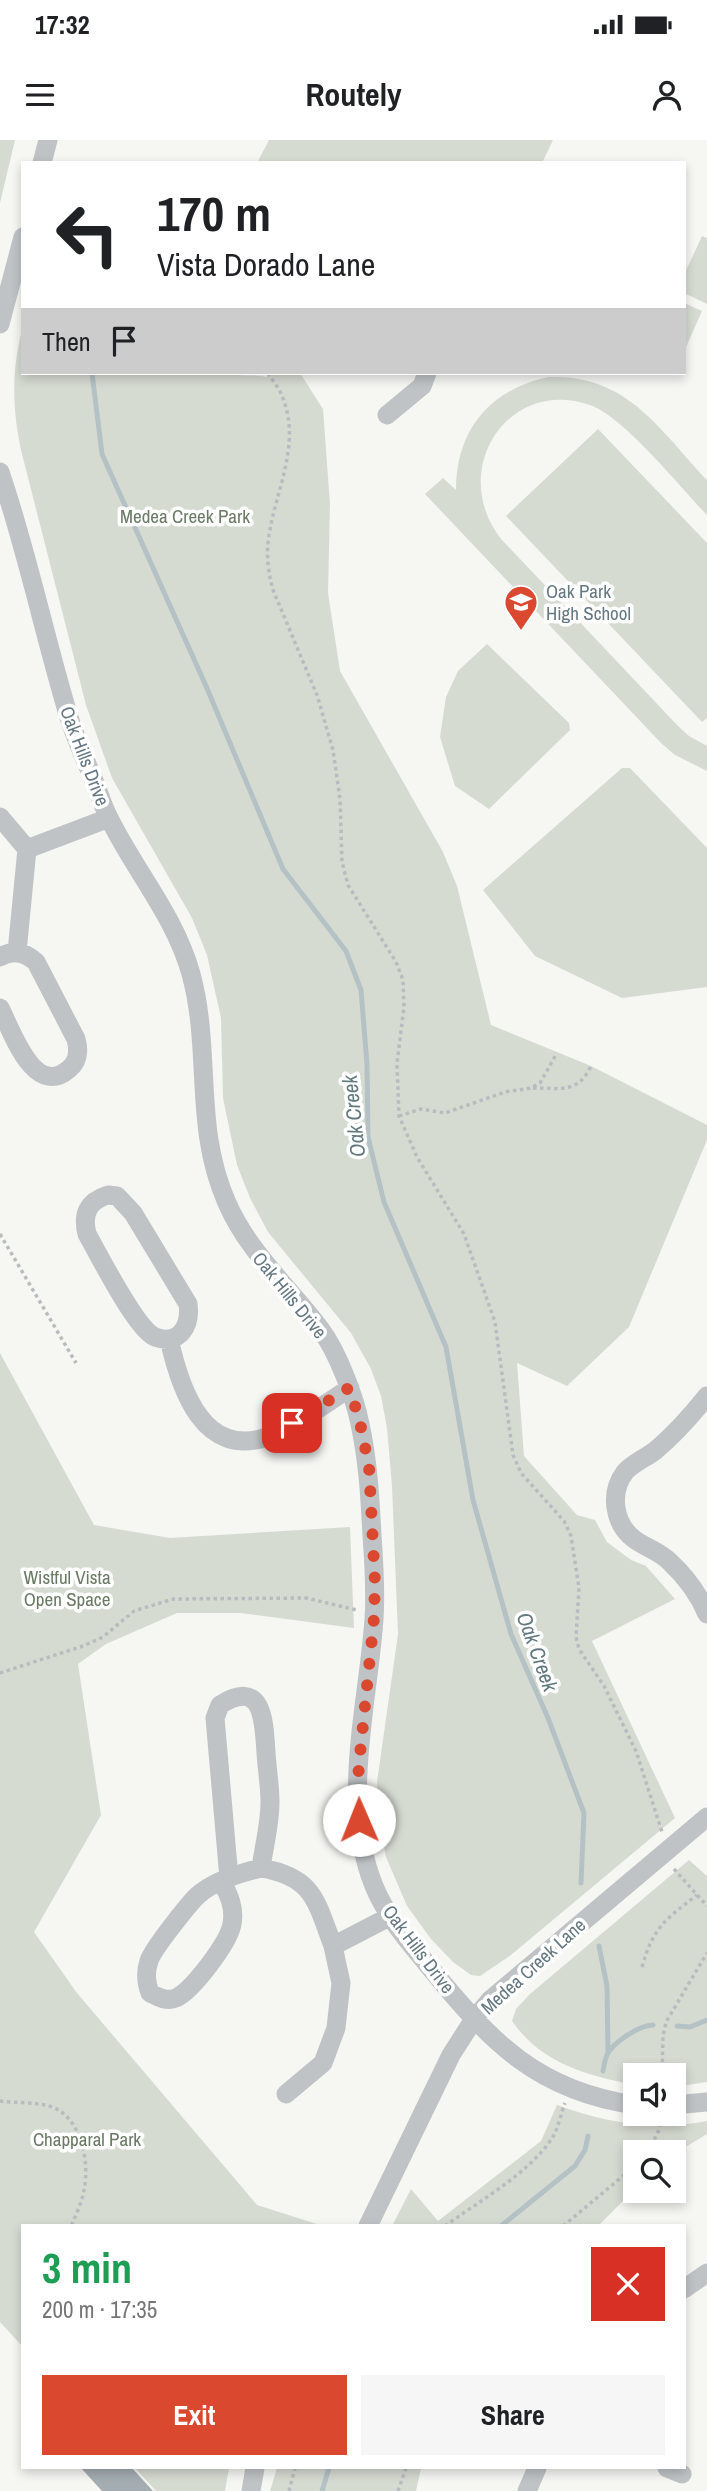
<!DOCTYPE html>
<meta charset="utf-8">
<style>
body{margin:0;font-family:"Archivo Narrow",sans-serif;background:#f6f6f6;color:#202124;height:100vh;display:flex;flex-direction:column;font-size:26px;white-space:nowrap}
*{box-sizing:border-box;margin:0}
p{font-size:23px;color:#757577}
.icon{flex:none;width:38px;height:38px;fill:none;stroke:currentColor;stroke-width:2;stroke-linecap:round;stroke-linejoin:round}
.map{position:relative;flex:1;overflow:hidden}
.sheet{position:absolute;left:21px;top:2084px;width:665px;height:245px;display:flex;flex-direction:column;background:#fff;border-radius:0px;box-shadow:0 4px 10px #0003}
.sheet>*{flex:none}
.hud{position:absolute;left:21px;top:21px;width:665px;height:214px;border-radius:0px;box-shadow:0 4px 10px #0003;background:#fff;color:#202124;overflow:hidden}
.fabs{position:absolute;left:623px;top:1923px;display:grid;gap:14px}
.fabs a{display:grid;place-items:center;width:63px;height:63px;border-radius:0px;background:#fff;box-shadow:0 4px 10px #0003;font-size:35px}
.pin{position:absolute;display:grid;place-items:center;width:60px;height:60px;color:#fff;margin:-30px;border-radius:14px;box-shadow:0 4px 10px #0006}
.me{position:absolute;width:77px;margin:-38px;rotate:359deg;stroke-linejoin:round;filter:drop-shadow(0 0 5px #0008)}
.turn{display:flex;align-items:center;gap:24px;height:147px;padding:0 21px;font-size:32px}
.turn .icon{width:91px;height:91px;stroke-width:2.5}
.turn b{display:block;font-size:49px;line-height:60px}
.then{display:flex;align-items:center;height:66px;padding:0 21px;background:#0003;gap:14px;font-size:26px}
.round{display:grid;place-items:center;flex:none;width:74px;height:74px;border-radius:0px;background:#f6f6f6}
.head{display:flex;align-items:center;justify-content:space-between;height:119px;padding:0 21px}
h1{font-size:42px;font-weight:700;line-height:52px;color:#1e9e55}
.button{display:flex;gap:14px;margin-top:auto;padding:14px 21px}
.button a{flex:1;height:80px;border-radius:0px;background:#da482f;color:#fff;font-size:28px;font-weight:700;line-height:80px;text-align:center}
.button a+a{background:#f6f6f6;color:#202124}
.status{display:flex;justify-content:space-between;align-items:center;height:49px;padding:0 35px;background:#fff;direction:ltr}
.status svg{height:19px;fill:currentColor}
header{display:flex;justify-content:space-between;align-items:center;height:91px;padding:0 21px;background:#fff;font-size:32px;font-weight:700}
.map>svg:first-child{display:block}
.green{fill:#d6dbd2}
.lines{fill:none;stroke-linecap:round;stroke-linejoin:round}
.stream{stroke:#b4c2c5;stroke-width:5}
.building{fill:#a4adb2}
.path{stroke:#b9bcbe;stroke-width:3.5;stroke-dasharray:3.5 3.5;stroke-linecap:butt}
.minor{stroke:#bfc3c6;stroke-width:19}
.route{stroke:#da482f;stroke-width:12;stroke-dasharray:0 21.6}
.labels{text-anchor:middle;stroke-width:7;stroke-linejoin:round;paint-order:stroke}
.park-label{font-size:19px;fill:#6b7a65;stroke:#fff}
.poi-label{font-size:19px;fill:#667882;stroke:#fff;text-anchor:start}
.street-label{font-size:19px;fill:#667882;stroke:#fff}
.water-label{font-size:21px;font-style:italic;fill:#627a7f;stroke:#fff}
</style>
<div class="status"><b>17:32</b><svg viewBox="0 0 49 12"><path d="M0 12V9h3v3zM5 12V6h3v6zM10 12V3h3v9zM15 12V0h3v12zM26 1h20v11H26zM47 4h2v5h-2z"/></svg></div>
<header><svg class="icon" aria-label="menu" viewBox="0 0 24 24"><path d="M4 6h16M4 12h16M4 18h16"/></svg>Routely<svg class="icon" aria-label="person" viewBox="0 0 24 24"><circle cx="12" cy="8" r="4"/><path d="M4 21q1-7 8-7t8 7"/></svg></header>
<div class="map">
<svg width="707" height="2351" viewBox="0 0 707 2351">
<rect width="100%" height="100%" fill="#f6f6f3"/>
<!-- green -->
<path class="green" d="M0 0H15L0 63Z
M269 0H553L542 23H257Z
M702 96 707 98V164L684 153V135Z
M684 163 702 171 686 207 684 206Z
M23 187V233H230C243 237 254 234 266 237L271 233H300L323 269 330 364 328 453 340 531 443 712 457 746 491 885 591 926 707 985V1000L629 1187 567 1246 517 1223 524 1316 577 1375 595 1380 607 1402 631 1420 646 1426 675 1459 592 1501 675 1678 511 1815 480 1836 471 1835 453 1822 431 1799 407 1766 386 1717 379 1679 377 1642 398 1494 392 1346 387 1288 381 1256 371 1229 351 1193 268 1092 250 1058 237 1025 223 958 221 878 207 815 192 778 112 638 86 565 22 314C12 271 11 230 23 187Z
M549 237C627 234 659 289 707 340V375C680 347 624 277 590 265 507 236 447 332 502 400L678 586 689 596 707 606V631L675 615 661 603 425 354 443 338 456 350C456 290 490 249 549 237Z
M598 289 707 403V578L702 582 506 376Z
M487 504 569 583 570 590 489 669 455 646 440 597 446 557 458 531Z
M622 628H630L707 708V847L622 858 535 816 483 750Z
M0 1213 94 1385 170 1398 350 1387 354 1488 241 1473H177L106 1504 78 1524 101 1675 34 1792 77 1853 257 2065 323 2086H23V2207L0 2182Z
M689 1720 707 1736V1942L674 1947V1936H635V1945C586 1935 542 1924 512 1881L516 1869 530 1854Z
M557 1965C606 1983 655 1991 707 1981V1994L674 2014V2012H635V2049L598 2086H392L411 2049 438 2081 541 2001Z
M135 2328H229L225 2351H156Z
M277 2328H421L416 2351H270Z"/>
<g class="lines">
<!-- stream -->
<path class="stream" d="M92 233 102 314 206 546 283 729 346 811 361 850 367 924 368 997 384 1062 446 1207 473 1360 511 1494 548 1578 584 1673 581 1743
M599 1806 607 1846 608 1913
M677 1886 690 1887 707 1880
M603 1931C604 1926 605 1919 607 1915 613 1902 640 1885 653 1885
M501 2086 575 2026 585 2010 588 1996
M322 2351 329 2328"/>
</g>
<!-- building -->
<path class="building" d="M81 2328H132L153 2351H102Z"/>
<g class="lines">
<!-- path -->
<path class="path" d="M268 233C272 240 279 248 282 256 302 302 276 350 269 395 266 414 268 432 273 450L317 555 333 610 340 659 342 722 348 745 396 822 403 840 404 867 397 923 399 976 417 1017 464 1094 495 1182 513 1315 521 1333 564 1381 571 1396 579 1448 576 1497 579 1509 604 1546 636 1611 662 1692
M533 948C560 948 578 954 591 926
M399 976 421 969 445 973 505 952 531 948 540 943 557 913
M0 1094 76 1223
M0 1533 83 1506 103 1497 134 1471 173 1459 306 1458 357 1470
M674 1729 707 1766
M642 1827C653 1787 666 1779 697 1755
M662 1936 663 1896 666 1882 707 1813
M0 1961C15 1963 34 1962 49 1966 81 1975 90 2021 84 2050 82 2062 76 2075 71 2086
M648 2012 659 1990 661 1975
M445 2086C479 2061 532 2032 554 1995 559 1985 561 1973 565 1963
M563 2086 635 2026
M289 2351 295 2328
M398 2351 406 2328"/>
<!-- minor -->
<path class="minor" d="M42 23 48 0
M0 184 23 97
M387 275 422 246 427 233
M0 332C27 411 44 494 68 574 75 598 86 621 95 643 100 655 103 667 109 678 135 731 175 776 191 834 212 911 193 987 227 1063 249 1113 289 1147 321 1190 337 1211 355 1258 360 1284 368 1321 370 1357 372 1395 374 1423 376 1451 374 1479 368 1566 340 1662 374 1746 387 1778 411 1804 432 1830 492 1903 538 1951 635 1965
M0 677 27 709
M27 709 109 678
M17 812 27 709
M0 817C13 809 25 812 36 822L76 899C79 910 79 921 69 929 34 959 12 891 0 868
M108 1055 117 1056 133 1073 188 1164C191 1185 180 1206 155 1197 136 1189 99 1115 87 1094 82 1074 88 1061 108 1055Z
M169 1199C180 1248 203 1321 270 1296 295 1286 326 1263 350 1248
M707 1256C691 1276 675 1294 656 1310 646 1318 633 1323 625 1332 609 1353 614 1384 634 1399 646 1408 659 1411 670 1422 685 1436 699 1455 707 1474
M229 1738 215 1578 220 1565C264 1537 264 1583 266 1613 267 1629 270 1646 270 1662 270 1684 264 1706 261 1728 314 1737 316 1761 333 1806
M222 1742C229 1755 235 1768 232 1784 229 1802 193 1850 176 1858 167 1862 158 1857 150 1853 146 1842 145 1833 149 1821 152 1810 188 1765 197 1756 213 1741 240 1733 261 1728
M286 1954 323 1923 336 1888 341 1843 333 1806 391 1776
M674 1965 707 1962
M368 2086 451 1915 474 1879 490 1860 707 1677
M684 2149 707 2133
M667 2328 682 2334
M251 2351 255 2328
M527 2351 537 2328"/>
</g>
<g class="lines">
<!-- route -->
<path class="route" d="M292 1283 349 1248 359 1278 369 1326 375 1443 374 1478 359 1624 357 1661 359 1680"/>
</g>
<!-- icons -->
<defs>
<symbol id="school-pin" viewBox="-11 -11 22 30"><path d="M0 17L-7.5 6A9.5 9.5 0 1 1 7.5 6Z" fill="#da482f" stroke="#fff"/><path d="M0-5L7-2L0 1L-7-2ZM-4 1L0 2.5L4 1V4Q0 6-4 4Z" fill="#fff"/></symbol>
</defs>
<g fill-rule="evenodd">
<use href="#school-pin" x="502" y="443" width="38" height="52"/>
</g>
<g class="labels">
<!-- park labels -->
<g class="park-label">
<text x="185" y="383">Medea Creek Park</text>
<text x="67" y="1444">Wistful Vista<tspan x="67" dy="22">Open Space</tspan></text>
<text x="87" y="2006">Chapparal Park</text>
</g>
<!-- poi labels -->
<g class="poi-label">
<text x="546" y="458">Oak Park<tspan x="546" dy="22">High School</tspan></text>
</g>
<!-- street labels -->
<g class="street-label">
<text transform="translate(85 616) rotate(69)" y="7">Oak Hills Drive</text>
<text transform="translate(290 1155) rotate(51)" y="7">Oak Hills Drive</text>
<text transform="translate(419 1809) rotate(53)" y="7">Oak Hills Drive</text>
<text transform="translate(533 1826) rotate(-42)" y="7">Medea Creek Lane</text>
</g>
<!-- water labels -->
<g class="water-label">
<text transform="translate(354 976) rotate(-96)" y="7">Oak Creek</text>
<text transform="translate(537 1512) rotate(70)" y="7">Oak Creek</text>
</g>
</g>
</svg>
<div class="fabs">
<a><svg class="icon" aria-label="sound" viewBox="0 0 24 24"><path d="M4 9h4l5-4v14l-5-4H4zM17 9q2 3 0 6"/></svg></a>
<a><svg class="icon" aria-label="search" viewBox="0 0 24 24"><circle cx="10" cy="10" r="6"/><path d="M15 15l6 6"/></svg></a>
</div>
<div class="pin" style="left:292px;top:1283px;background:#d93025"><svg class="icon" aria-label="arrive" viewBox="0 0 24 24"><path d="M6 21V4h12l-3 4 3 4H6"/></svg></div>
<svg class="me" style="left:359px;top:1680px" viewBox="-20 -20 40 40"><circle r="19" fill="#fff"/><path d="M0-13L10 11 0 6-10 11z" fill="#da482f"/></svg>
<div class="hud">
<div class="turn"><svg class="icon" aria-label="left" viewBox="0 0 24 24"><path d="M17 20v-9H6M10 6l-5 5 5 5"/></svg><div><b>170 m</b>Vista Dorado Lane</div></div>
<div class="then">Then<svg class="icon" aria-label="arrive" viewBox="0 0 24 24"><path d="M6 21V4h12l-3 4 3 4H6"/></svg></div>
</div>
<section class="sheet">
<div class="head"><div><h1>3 min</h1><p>200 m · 17:35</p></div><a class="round" style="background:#d93025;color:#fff"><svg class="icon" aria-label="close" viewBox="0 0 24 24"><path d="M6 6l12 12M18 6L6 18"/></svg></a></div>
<div class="button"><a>Exit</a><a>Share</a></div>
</section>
</div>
